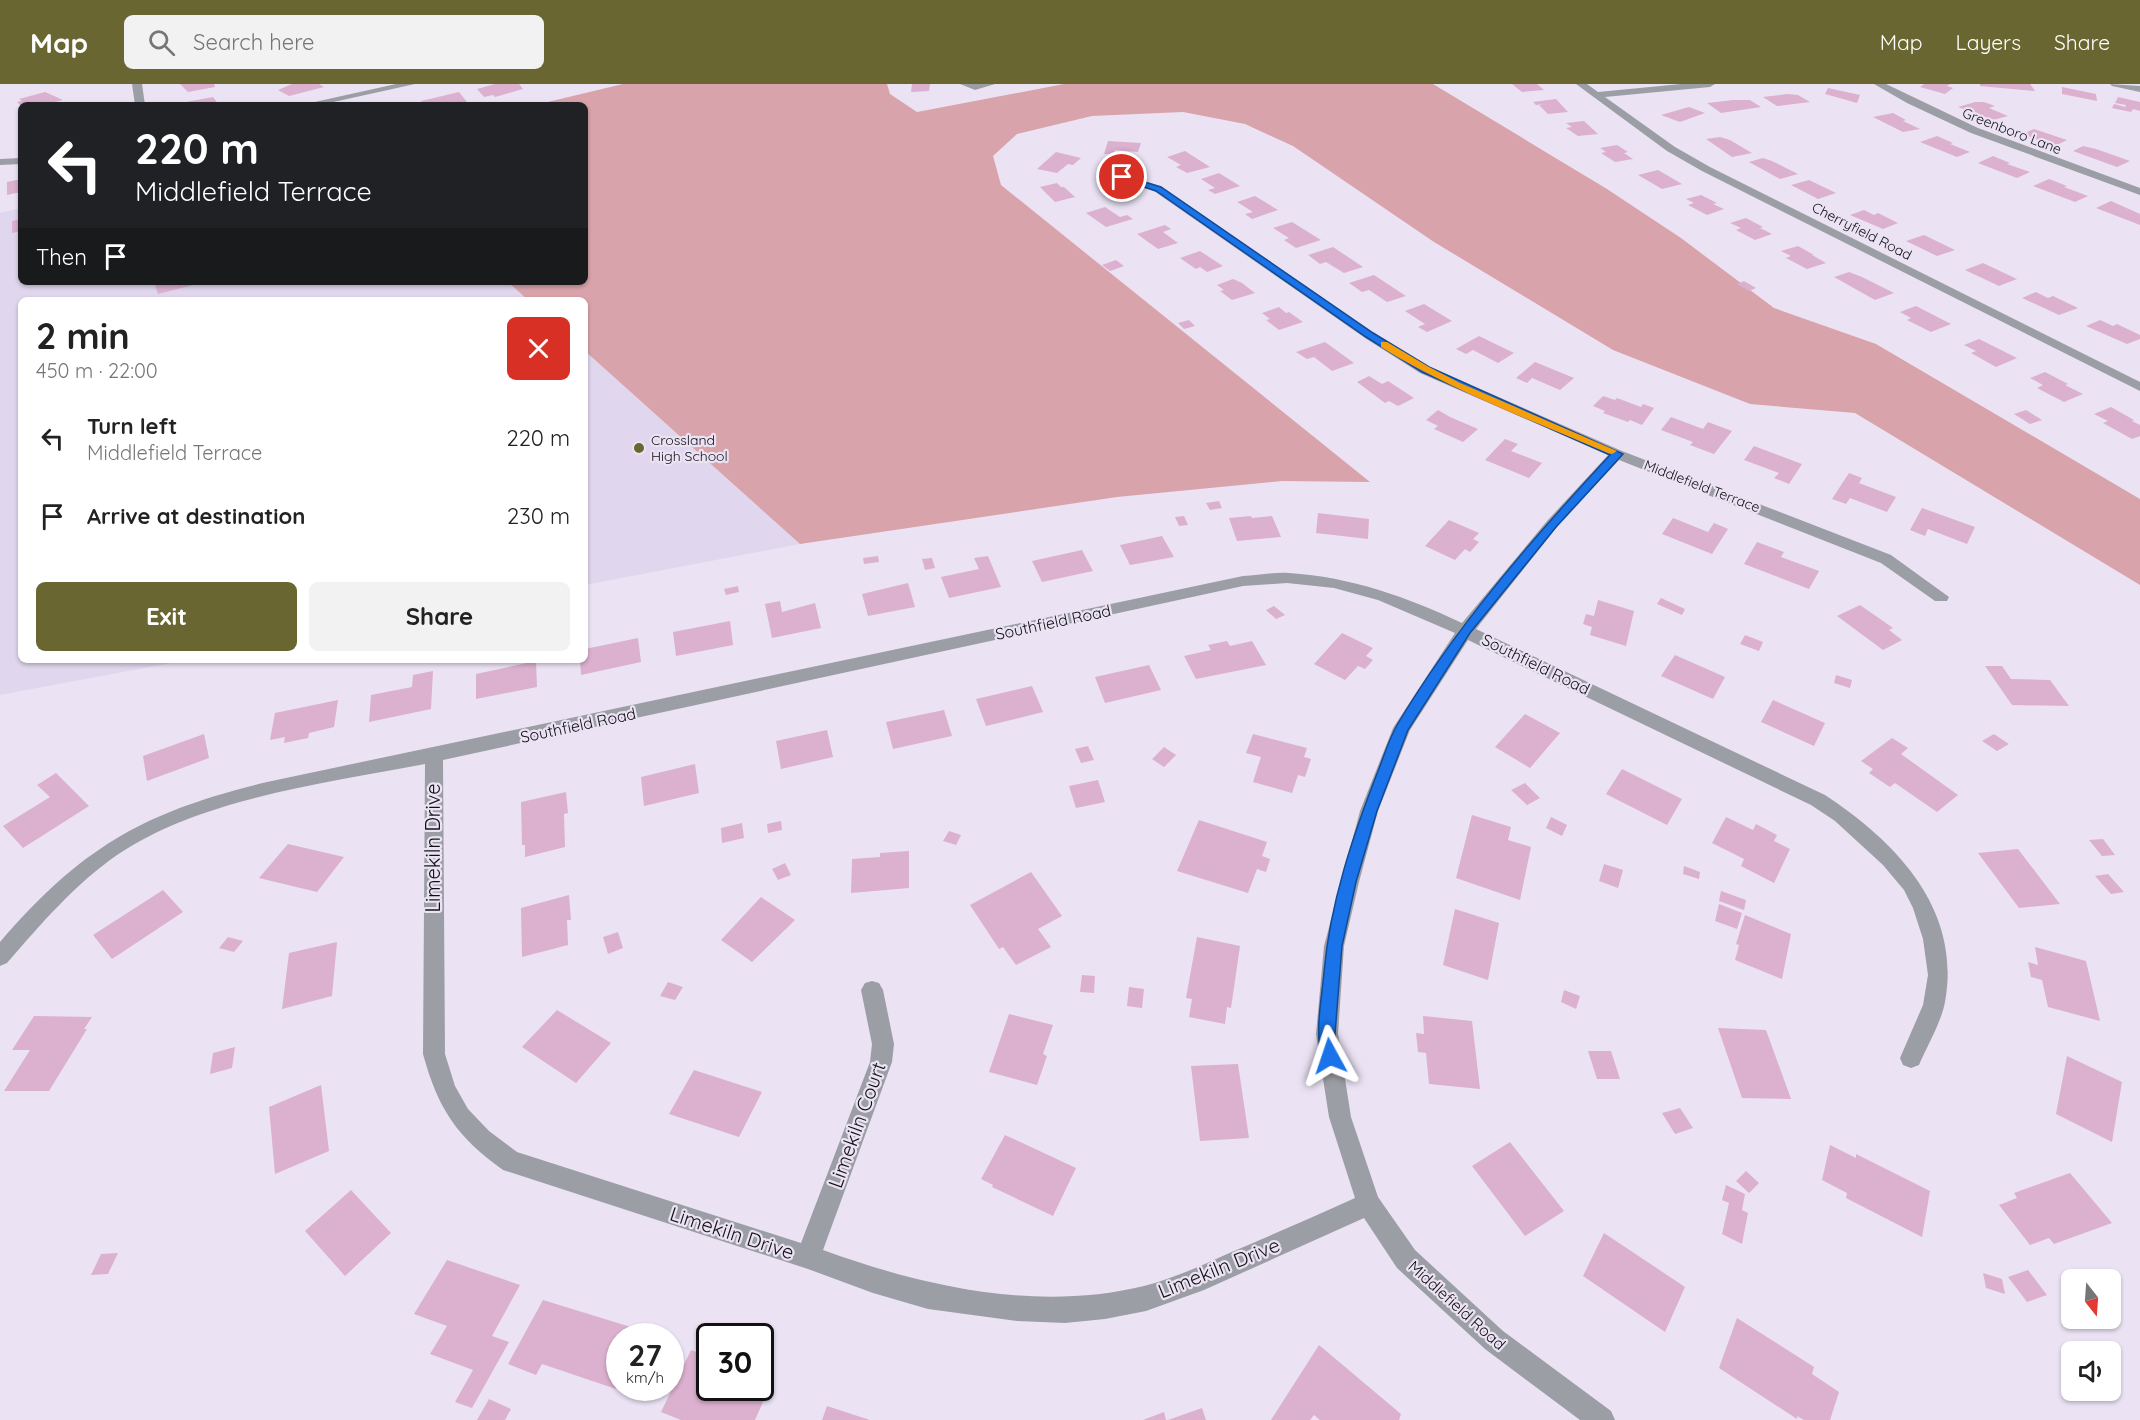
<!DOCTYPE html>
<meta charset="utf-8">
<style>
body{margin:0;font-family:Quicksand,sans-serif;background:#f2f2f2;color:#222;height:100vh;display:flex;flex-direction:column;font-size:22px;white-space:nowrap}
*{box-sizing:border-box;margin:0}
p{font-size:20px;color:#767676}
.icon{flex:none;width:33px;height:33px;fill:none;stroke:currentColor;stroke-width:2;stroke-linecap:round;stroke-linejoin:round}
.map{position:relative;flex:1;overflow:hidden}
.drawer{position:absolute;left:18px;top:213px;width:570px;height:366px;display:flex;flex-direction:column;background:#fff;border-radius:9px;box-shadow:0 2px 4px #0004}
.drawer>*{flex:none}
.banner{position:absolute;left:18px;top:18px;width:570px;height:183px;border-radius:9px;box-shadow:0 2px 4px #0004;background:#202124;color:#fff;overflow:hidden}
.needle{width:39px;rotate:163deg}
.buttons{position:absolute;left:2061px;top:1185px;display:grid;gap:12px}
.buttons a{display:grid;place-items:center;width:60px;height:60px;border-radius:9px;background:#fff;box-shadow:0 2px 4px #0004;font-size:30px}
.speed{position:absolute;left:606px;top:1239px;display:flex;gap:12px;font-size:30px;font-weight:700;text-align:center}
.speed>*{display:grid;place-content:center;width:78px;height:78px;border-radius:50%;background:#fff;box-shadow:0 2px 4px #0004;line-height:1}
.speed small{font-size:15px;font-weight:400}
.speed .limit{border:3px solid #111;border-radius:9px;background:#fff;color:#111}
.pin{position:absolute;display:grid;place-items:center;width:51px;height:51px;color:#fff;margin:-26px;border:3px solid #fff;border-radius:50%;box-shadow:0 2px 6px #0007}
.me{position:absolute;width:66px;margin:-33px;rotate:355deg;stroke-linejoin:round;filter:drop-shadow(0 0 4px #0008)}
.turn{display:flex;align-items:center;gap:21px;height:126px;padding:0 18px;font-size:27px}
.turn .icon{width:78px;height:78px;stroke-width:2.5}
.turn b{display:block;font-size:42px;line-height:51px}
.then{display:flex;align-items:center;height:57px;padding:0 18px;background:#0003;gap:12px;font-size:22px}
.round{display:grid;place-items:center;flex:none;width:63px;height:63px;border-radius:9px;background:#f2f2f2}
.headline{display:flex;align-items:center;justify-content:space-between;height:102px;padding:0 18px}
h1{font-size:36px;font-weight:800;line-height:45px}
.action{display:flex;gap:12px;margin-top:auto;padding:12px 18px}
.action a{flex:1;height:69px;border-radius:9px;background:#6a6632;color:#fff;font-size:24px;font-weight:800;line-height:69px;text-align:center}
.action a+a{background:#f2f2f2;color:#222}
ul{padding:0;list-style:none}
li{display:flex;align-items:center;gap:18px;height:78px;padding:0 18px}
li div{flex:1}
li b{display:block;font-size:22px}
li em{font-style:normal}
header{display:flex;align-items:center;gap:36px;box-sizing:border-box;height:84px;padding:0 30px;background:#6a6632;color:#fff}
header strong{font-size:28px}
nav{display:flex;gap:33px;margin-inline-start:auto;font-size:21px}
.search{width:420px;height:54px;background:#f2f2f2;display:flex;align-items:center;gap:15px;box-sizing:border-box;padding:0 21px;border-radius:9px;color:#767676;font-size:22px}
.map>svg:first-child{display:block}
.built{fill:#e0d6ed}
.forest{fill:#d9a3ab}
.building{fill:#dcb0cf}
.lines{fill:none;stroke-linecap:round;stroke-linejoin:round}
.minor{fill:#9c9ea5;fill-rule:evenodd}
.route{fill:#1a73e8;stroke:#114b97;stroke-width:1.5}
.slow{fill:#f59e0b}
.poi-dot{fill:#6a6632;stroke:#ebe3f4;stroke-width:2}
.labels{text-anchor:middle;stroke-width:4.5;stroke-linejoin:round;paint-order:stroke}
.far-street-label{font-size:14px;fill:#110f14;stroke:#ebe3f4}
.far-poi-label{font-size:14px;fill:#110f14;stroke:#ebe3f4;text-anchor:start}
.street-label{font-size:16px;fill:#110f14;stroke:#ebe3f4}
.near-street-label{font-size:20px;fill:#110f14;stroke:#ebe3f4}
</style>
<header>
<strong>Map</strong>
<div class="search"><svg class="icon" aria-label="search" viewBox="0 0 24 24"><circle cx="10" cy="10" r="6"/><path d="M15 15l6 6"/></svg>Search here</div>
<nav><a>Map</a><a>Layers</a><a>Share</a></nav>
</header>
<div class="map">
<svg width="2140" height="1336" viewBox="0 0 2140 1336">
<rect width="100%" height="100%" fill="#ebe3f4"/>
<!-- built -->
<path class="built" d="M21 124V198H508L528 216H21V576H187L0 611V129Z
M585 267 800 460 585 501Z"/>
<!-- forest -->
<path class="forest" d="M623 0H887L890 10 917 28 1064 0H1433L1607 105 1681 154 1774 224 1876 260 2140 415V501L1855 329 1750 320 1613 266 1434 158 1293 62 1245 40 1183 28 1092 32 1017 50 993 72 1001 101 1370 398 1282 397 1117 413 800 460 585 267V216H528L508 198H585V21H535Z"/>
<!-- building -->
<path class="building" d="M180 0H214L215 3 188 8Z
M292 0H319L324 3 289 12 278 6Z
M495 0H519L523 5 495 13 493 11 484 13 477 5Z
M912 0H930L929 7 911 8Z
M1512 0H1537L1544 6 1522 8Z
M1924 0H1950L1947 2 1953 4 1945 10 1920 3Z
M1980 0H2030L2035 7 1980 2Z
M2062 3 2096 10 2097 17 2062 10Z
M1828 4 1860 11 1857 19 1825 10Z
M45 8 63 16 43 21H20L17 18 22 17 19 15Z
M459 8 467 18 452 21H425L421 17Z
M1787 10 1798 11 1810 18 1777 22 1763 13Z
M213 13 219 21H186V18Z
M2118 13 2140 18V27L2133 25 2131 28 2112 24 2114 20 2125 23 2126 21 2115 19Z
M1556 15 1568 28 1548 30 1539 21 1543 20 1536 21 1533 18Z
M1733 16H1750L1761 23 1721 29 1707 19Z
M1975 18H1984L1995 22 1989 24 2008 32 1993 36 1958 23Z
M1689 23 1705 29 1680 38 1661 31Z
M1893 29 1906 36 1903 37 1920 45 1903 48 1873 33Z
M1584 37 1598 50 1578 52 1566 44 1572 43 1566 39Z
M2034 45 2067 56 2055 62 2022 50Z
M1937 52 1953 59 1950 60 1970 68 1957 73 1920 58Z
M1720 53 1730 56 1752 69 1732 73 1706 55Z
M1108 57 1141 59 1138 68 1115 66 1113 70H1104Z
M1617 61 1628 68 1624 69 1633 75 1615 78 1601 69 1606 68 1600 64Z
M2083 62 2096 65 2130 77 2117 83 2073 67Z
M1185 67 1210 83 1187 89 1176 83 1181 81 1167 73Z
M1056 68 1081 74 1073 81 1068 80 1057 89 1037 85Z
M1993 72 2010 79 2007 80 2030 88 2017 94 1978 79Z
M1763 74 1772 77 1798 90 1780 95 1749 78Z
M1658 86 1682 100 1662 105 1638 91Z
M1219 89 1240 102 1215 110 1208 106 1215 104 1201 95Z
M21 95V108L7 111V98Z
M2049 95 2067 102 2064 103 2088 112 2075 118 2033 102Z
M1809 96 1836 109 1818 115 1791 101Z
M1057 99 1061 103H1064L1075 113 1055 118 1040 103Z
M1701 111 1717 119 1713 120 1724 125 1707 131 1688 121 1694 119 1686 115Z
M1255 112 1278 126 1252 135 1245 130 1253 128 1237 118Z
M2111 117 2140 130V141L2096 124Z
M1105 123 1120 133 1127 131 1133 135 1106 143 1086 129Z
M1864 126 1874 131 1878 129 1898 139 1883 145 1850 131Z
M1746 134 1763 143 1760 144 1772 150 1755 156 1736 146 1741 144 1730 139Z
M21 135V147L12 149V137Z
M1292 138 1321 156 1296 164 1284 156 1289 154 1273 144Z
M1165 141 1171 145 1163 148 1178 159 1158 165 1137 150Z
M1924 151 1955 166 1937 172 1906 157Z
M1798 162 1814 171H1812L1826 179 1807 185 1786 174 1791 172 1781 167Z
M1333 163 1363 183 1344 189 1326 178 1320 180 1308 171Z
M1200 167 1223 182 1207 188 1200 183 1196 185 1180 174Z
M1116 176 1124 182 1110 187 1102 181Z
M1983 179 2017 195 1999 202 1965 186Z
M1849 188 1862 193 1894 209 1875 216 1834 193Z
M1374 191 1406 212 1387 218 1369 206 1362 208 1349 199Z
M1233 195 1242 199 1255 209 1232 216 1220 207 1224 206 1217 201Z
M1744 197 1756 204 1749 207 1737 200Z
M154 198H201V199L158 210Z
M2036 208 2048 214 2053 212 2078 224 2059 231 2022 214Z
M1424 220 1452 237 1427 248 1418 243 1425 240 1405 227Z
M1916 222 1951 240 1931 248 1907 236 1911 234 1900 228Z
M1279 223 1286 229 1289 228 1303 238 1279 246 1266 236 1270 235 1262 229Z
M1189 236 1195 242 1184 245 1178 239Z
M2100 236 2113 242 2117 240 2140 251V255L2127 260 2086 242Z
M1479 252 1514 269 1498 279 1473 266 1466 270 1456 265Z
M1979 255 2017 274 1996 283 1971 269 1976 267 1964 261Z
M1325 258 1354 279 1332 287 1314 273 1307 275 1296 268Z
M1535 278 1574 294 1560 306 1532 294 1527 299 1516 294Z
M2045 288 2068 300 2065 301 2083 310 2064 318 2037 304 2043 301 2030 294Z
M1369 292 1382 300 1388 297 1414 314 1398 322 1389 317 1385 319 1357 298Z
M1603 312 1615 316 1617 314 1641 323 1643 320 1654 324 1642 341 1630 336 1628 338 1603 329 1605 327 1593 322Z
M2111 323 2134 336 2132 337 2140 341V352L2132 355 2103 339 2108 337 2094 330Z
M1438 326 1450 333 1478 345 1463 358 1434 345 1438 342 1426 336Z
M2026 326 2042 336 2030 340 2014 330Z
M1671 333 1703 345 1708 338 1732 347 1714 370 1690 361 1693 358 1661 346Z
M1505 355 1518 360 1511 367 1542 379 1529 394 1485 376Z
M1754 362 1802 380 1789 400 1774 394 1779 389 1744 376Z
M1849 389 1862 394 1859 399 1896 413 1887 428 1850 414 1846 420 1832 415Z
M1219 417 1222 424 1210 426 1206 419Z
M1922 424 1975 443 1967 460 1928 445 1925 452 1910 446Z
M1318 429 1369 435 1368 455 1316 449Z
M1184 432 1188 441 1179 442 1175 433Z
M1251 432 1252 434 1272 432 1281 453 1237 457 1229 434Z
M1673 434 1708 448 1714 439 1728 445 1712 470 1662 450Z
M1449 436 1479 449 1473 455 1479 458 1470 468 1465 465 1455 476 1425 462Z
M1162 452 1174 473 1130 481 1120 461Z
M1757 458 1784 468 1781 473 1819 487 1809 505 1744 480Z
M1082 466 1093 487 1042 498 1032 477Z
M878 472 879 478 864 480 863 474Z
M988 472 1001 503 949 514 941 493 979 485 974 474Z
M932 474 935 484 925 486 922 475Z
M908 499 915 523 868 532 862 510Z
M738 502 739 508 726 511 724 505Z
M1661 514 1685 525 1682 531 1657 520Z
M1598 516 1634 527 1626 562 1590 551 1592 543 1583 540 1586 530 1594 532Z
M780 517 782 528 815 519 821 544 772 554 765 520Z
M1860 521 1893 544 1889 546 1902 556 1883 566 1837 532Z
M1274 522 1285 531 1276 535 1266 526Z
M730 537 733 561 676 572 673 548Z
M1342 549 1373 564 1366 572 1373 576 1365 585 1358 582 1345 596 1314 580Z
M1745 551 1763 558 1759 567 1740 560Z
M638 554 641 578 581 591 580 576H585V565Z
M1227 557 1230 562 1252 557 1266 581 1196 595 1184 572 1211 566 1208 561Z
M1675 571 1725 593 1713 615 1661 592Z
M536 577 537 603 476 615V590Z
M1149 581 1161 606 1105 619 1095 593Z
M1985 582H2002L2011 595 2050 596 2069 622 2012 621Z
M433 587 431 625 369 638 371 611 412 603 413 591Z
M1836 591 1852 596 1850 604 1834 599Z
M1032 602 1043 628 986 642 976 615Z
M338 616 334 643 309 649 308 654 284 659 285 653 270 656 275 629Z
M1773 616 1825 639 1814 662 1761 638Z
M944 626 952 652 893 665 886 638Z
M1525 630 1560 649 1530 684 1495 663Z
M827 646 833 673 781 685 776 657Z
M204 650 209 674 147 697 143 672Z
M1253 650 1307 664 1304 673 1311 675 1305 693 1298 691 1292 709 1253 698 1261 673 1246 669Z
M1994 650 2009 660 1997 667 1982 657Z
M1892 654 1908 664 1901 670 1958 711 1937 728 1895 699 1890 703 1869 689 1873 685 1861 677Z
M1088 662 1094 676 1081 679 1075 665Z
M1164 663 1176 671 1164 683 1152 675Z
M695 680 699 709 644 722 641 693Z
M1622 685 1682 715 1667 741 1606 710Z
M56 689 89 722 23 764 3 742 50 713 37 701Z
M1098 696 1105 718 1076 724 1069 702Z
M1525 699 1540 714 1527 721 1511 706Z
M566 708 568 729 564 730 565 763 525 773V761H522L521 718Z
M1472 731 1511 743 1508 756 1531 763 1520 816 1456 794Z
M1551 733 1567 741 1562 752 1546 744Z
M1726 733 1753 746 1756 740 1777 751 1774 757 1790 765 1774 799 1741 782 1744 775 1712 759Z
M1199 736 1267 758 1262 772 1270 775 1266 788 1257 785 1248 809 1177 787Z
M781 737 782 746 768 749 767 740Z
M742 739 744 754 722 759 721 744Z
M949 747 961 751 956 761 943 757Z
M2103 755 2115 771 2102 772 2089 756Z
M288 760 344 773 317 808 259 794Z
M2018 765 2060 820 2019 824 1978 769Z
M909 767V804L851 809 852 775 880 773V769Z
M785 779 791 791 778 796 772 785Z
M1604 780 1623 786 1618 804 1599 797Z
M1684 782 1700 788 1699 795 1683 790Z
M1031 788 1062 832 1038 845 1051 863 1016 881 1003 863 999 865 970 821Z
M2108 790 2124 808 2111 810 2095 792Z
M163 806 183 828 112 875 93 851Z
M1721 807 1746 816 1744 826 1719 817Z
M569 811 571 836H567L568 861 522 873 521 824Z
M761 813 795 836 752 878 721 856Z
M1719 820 1742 829 1737 845 1715 837Z
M1455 825 1499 839 1488 896 1443 881Z
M1745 831 1791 850 1782 895 1735 876 1739 861 1736 860Z
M618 848 623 864 608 870 603 853Z
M228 853 243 857 234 868 219 864Z
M1197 853 1240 862 1231 924 1227 923 1225 940 1189 933 1192 915 1186 914Z
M337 858 332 912 282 925 289 869Z
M2035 863 2086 877 2100 937 2048 923 2042 896 2031 893 2028 878 2038 881Z
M1082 891 1095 892 1094 909 1080 908Z
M668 898 683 903 675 916 660 912Z
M1129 903 1144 905 1142 924 1127 922Z
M1564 906 1580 912 1576 925 1561 918Z
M557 926 611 959 576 999 522 963Z
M1009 930 1053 941 1043 970 1047 972 1037 1001 989 988Z
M34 932 92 933 84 945H87L49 1007H4L30 966H12Z
M1423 932 1472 937 1480 1005 1429 1000 1426 969 1418 968 1416 949 1424 950Z
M1718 944 1766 946 1791 1015 1742 1014Z
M235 963 232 984 210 990 213 969Z
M1588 967H1611L1620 995H1597Z
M2067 972 2122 998 2112 1058 2056 1030Z
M1238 980 1249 1054 1200 1057 1191 982Z
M694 986 762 1008 739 1053 669 1030Z
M321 1001 329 1067 275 1090 269 1023Z
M1680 1024 1693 1044 1675 1050 1662 1029Z
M1005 1051 1076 1084 1053 1132 992 1103 993 1101 981 1095Z
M1510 1058 1564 1127 1525 1152 1472 1082Z
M1830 1061 1856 1074V1070L1930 1107 1922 1153 1846 1114 1847 1109 1822 1096Z
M1746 1087 1759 1099 1749 1109 1736 1097Z
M2070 1089 2112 1139 2054 1160 2049 1154 2030 1161 1999 1121 2017 1114 2014 1109Z
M1726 1101 1745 1110 1742 1126 1748 1129 1742 1160 1722 1150 1729 1119 1722 1116Z
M351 1106 391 1149 345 1192 305 1147Z
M1604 1149 1685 1203 1665 1248 1583 1192Z
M118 1169 108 1190 91 1191 101 1170Z
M447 1176 520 1201 492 1252 509 1258 472 1324 455 1318 473 1286 430 1270 447 1242 414 1230Z
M2028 1186 2047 1211 2027 1218 2008 1193Z
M1983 1189 2002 1195 2005 1210 1986 1204Z
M543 1216 647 1248 644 1252H620L619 1306 542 1280 536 1291 508 1280Z
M1737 1234 1814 1283 1812 1290 1839 1308 1830 1336H1804L1797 1332V1335L1719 1284Z
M1319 1261 1401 1330 1399 1336H1320L1314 1331 1310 1336H1271Z
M691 1266 710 1273V1304H760V1296L771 1300 755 1336H681L661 1328Z
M489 1315 511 1325 505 1336H477Z
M827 1322 870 1336H822Z
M1202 1324 1206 1336H1168Z
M1164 1328 1166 1336H1143Z"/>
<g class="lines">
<!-- minor -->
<path class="minor" d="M132 0H142L145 21H135Z
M396 0H415L320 21H301Z
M960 0H995L975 6Z
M1576 0H1587L1598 8 1681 0H1715L1710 3 1605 13 1675 63 1710 83 2140 298V307L1702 87 1667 67Z
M1874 0H1886L1978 44 2140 104V111L1971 49 1907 19Z
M2110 0 2140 2V8L2112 2Z
M21 74V80L0 81V75Z
M1122 90 1162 103 1373 248 1430 283 1622 367 1891 471 1949 513 1947 517H1935L1881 479 1619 376 1557 443 1476 545 1825 711C1896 758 1962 825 1945 918 1941 939 1927 962 1919 981L1911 984 1903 981 1900 974 1923 921 1928 891 1923 855 1913 824 1904 806 1883 781 1835 737 1811 721 1468 556 1410 646 1378 727 1359 798 1344 862 1338 950 1351 1033 1378 1113 1415 1166 1503 1247 1611 1327 1615 1336H1580L1485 1265 1397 1184 1364 1134 1204 1206 1146 1227 1105 1235 1065 1239 1017 1237 928 1225 873 1209 808 1185 503 1086C457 1053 438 1025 423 970L425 680C327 699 201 714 117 771 74 801 41 840 7 879L0 882V858C83 762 144 728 267 698L1243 492C1258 491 1274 488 1289 489 1351 493 1407 513 1462 539L1547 437 1608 371 1420 289 1365 254 1154 107 1118 95V91ZM1287 499 1334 504 1378 516 1455 549 1393 644 1360 727 1324 862 1316 950 1329 1033 1355 1114C1315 1132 1274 1150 1234 1167 1205 1180 1175 1194 1144 1202 1037 1228 925 1203 823 1166L892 978 894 960 883 906 879 899 872 897 865 899 861 906 872 960 870 978 801 1159 517 1068 489 1047 468 1025 455 1002 445 970 443 676 1243 502Z"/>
</g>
<!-- route -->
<path class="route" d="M1122 91 1161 103 1373 249 1429 283 1623 370 1556 443 1470 549 1408 646 1377 727 1356 798 1342 862 1335 950 1338 972 1336 978 1330 980 1324 978C1313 952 1322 915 1324 888 1330 819 1353 751 1378 687 1384 672 1389 655 1397 641 1456 542 1532 455 1610 371L1422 288 1366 253 1156 107 1120 95 1118 93Z"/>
<!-- slow -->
<path class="slow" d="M1381 258H1387L1429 283 1460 299 1617 367 1612 370 1608 369C1531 336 1452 307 1381 263Z"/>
<!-- markers -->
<circle class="poi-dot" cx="639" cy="364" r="6"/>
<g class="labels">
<!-- far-street labels -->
<g class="far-street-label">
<text transform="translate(2012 47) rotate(21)" y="5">Greenboro Lane</text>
<text transform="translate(1862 147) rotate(27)" y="5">Cherryfield Road</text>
<text transform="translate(1702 402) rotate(21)" y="5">Middlefield Terrace</text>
</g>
<!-- far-poi labels -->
<g class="far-poi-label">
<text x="651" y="361">Crossland<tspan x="651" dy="16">High School</tspan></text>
</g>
<!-- street labels -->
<g class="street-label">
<text transform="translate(1053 538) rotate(-12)" y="6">Southfield Road</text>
<text transform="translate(1536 580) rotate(26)" y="6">Southfield Road</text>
<text transform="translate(578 641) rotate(-12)" y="6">Southfield Road</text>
<text transform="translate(1457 1221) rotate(42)" y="6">Middlefield Road</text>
</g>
<!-- near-street labels -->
<g class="near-street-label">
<text transform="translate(433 764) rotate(-90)" y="7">Limekiln Drive</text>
<text transform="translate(857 1041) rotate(-70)" y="7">Limekiln Court</text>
<text transform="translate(732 1149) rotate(18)" y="7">Limekiln Drive</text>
<text transform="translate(1219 1184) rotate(-22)" y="7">Limekiln Drive</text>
</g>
</g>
</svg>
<div class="buttons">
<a><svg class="needle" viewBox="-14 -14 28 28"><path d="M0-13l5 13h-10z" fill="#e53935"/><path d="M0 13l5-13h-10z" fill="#767676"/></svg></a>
<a><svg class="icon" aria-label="sound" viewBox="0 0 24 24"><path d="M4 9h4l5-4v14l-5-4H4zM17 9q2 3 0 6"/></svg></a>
</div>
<div class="speed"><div>27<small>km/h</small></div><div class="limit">30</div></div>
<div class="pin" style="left:1122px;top:93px;background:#d93025"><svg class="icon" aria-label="arrive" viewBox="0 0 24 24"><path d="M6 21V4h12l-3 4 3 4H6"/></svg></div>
<svg class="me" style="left:1330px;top:972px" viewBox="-20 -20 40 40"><path d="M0-17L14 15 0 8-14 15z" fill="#1a73e8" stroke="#fff" stroke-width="4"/></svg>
<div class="banner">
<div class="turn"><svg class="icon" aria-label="left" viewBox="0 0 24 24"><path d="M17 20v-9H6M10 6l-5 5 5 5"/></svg><div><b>220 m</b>Middlefield Terrace</div></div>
<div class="then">Then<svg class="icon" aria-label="arrive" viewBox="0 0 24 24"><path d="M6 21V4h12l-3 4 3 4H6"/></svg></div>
</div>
<section class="drawer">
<div class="headline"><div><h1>2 min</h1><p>450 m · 22:00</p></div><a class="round" style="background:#d93025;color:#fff"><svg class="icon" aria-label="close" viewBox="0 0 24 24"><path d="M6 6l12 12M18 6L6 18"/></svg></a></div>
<ul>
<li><svg class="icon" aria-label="left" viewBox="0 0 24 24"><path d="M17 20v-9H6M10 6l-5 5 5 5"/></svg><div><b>Turn left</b><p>Middlefield Terrace</p></div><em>220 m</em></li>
<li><svg class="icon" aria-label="arrive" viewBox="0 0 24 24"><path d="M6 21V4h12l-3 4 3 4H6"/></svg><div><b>Arrive at destination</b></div><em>230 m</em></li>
</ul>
<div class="action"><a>Exit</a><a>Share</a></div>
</section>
</div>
